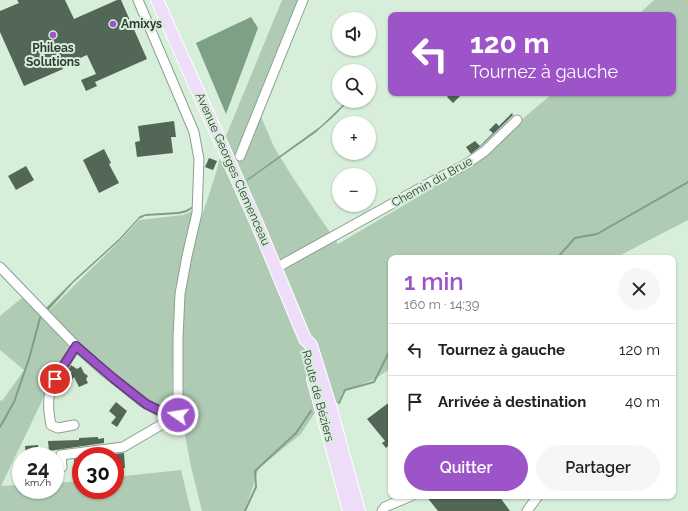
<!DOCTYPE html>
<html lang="fr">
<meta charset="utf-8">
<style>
body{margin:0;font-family:Raleway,sans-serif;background:#f6f6f6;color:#222;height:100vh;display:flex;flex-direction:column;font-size:15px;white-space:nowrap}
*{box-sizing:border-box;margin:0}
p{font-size:13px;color:#767676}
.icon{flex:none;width:22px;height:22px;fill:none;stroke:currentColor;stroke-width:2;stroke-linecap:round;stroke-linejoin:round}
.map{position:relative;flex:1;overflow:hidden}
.side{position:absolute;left:388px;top:255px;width:288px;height:244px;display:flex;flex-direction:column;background:#fff;border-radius:8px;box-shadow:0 1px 3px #0004}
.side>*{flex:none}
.hud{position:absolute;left:388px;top:12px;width:288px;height:84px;border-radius:8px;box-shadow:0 1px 3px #0004;background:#9d54c8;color:#fff;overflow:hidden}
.buttons{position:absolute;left:332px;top:12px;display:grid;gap:8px}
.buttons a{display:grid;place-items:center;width:44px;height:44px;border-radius:50%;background:#fff;box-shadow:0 1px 3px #0004;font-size:20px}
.speed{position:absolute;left:12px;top:447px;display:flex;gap:8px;font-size:20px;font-weight:700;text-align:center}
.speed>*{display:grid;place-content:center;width:52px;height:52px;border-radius:50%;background:#fff;box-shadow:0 1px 3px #0004;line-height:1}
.speed small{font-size:10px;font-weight:400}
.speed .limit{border:6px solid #d22;background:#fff;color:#111}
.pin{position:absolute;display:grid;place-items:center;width:34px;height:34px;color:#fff;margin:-17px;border:2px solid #fff;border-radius:50%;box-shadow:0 1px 4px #0007}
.me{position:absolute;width:44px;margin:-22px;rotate:283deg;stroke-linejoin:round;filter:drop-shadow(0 0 3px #0008)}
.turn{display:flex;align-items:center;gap:14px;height:84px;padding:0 16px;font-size:18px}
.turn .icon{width:52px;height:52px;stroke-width:2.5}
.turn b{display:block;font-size:28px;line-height:34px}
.round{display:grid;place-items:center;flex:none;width:42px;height:42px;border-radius:21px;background:#f6f6f6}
.headline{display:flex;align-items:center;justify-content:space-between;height:68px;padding:0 16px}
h1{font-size:24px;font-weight:600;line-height:30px;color:#9d54c8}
.button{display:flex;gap:8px;margin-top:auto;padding:8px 16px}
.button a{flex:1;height:46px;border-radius:24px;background:#9d54c8;color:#fff;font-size:16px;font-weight:600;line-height:46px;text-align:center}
.button a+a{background:#f6f6f6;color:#222}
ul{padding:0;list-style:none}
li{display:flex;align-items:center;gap:12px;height:52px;padding:0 16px;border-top:1px solid #e0e0e0}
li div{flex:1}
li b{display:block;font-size:15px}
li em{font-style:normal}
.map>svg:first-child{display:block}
.green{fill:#b0cbb4}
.water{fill:#7ea084}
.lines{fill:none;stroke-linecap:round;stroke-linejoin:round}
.stream{stroke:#7ea084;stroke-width:2}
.building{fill:#526756}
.minor-casing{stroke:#8aa18e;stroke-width:11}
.major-casing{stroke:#fff;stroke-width:14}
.minor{stroke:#fff;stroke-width:9}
.major{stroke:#eedefa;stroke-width:12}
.route-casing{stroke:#663782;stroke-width:10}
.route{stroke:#9d54c8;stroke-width:7}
.poi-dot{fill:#9d54c8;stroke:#d7eeda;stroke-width:1.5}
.labels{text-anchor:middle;stroke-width:4;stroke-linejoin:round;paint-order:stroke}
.poi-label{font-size:12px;font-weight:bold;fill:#313b33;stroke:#d7eeda;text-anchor:start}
.street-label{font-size:12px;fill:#313b33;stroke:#d7eeda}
</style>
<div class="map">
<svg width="688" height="511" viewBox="0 0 688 511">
<rect width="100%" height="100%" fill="#d7eeda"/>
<!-- green -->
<path class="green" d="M282 0H300L257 107 274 147 293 178 338 244 460 172 553 93H673V15H638L654 0H688V220L615 258H391V368L375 379 342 392 339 402 314 414 301 434 259 468 245 511H202L191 467 182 420V311L191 253 197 231 215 176 226 136Z
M195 210 176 295 172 387 174 418 140 407 68 347 1 486 21 485V490H55V483L81 481V490H115V477L181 470 191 511H0V400L2 401 24 370 0 350V316L23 297 68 346 70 335 47 313C77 281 110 253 139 220L183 215Z"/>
<!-- water -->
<path class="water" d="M251 17 258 28 226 114 196 43Z
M347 101H349L332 118 315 133 247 181V179L249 178 321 126Z
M195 205 194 207 187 212 179 214 145 216 139 219 119 241 73 283 47 312 45 309 75 279 119 239 140 216 146 214 178 212 186 210Z"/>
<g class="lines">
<!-- stream -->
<path class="stream" d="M557 258 575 238 597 234 688 182
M339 403 345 390 374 382 391 348
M0 427 14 402 29 359 40 318
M245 511 256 487 255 471 296 433 311 411"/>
</g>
<!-- building -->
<path class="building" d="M17 0H65L74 19 117 0H121L147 59 95 82 97 86 86 91 81 80 96 74 87 55 62 66 63 69 24 86 0 32V11L19 3Z
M451 93H463L453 103 447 97Z
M512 113 513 115 481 146 471 154 466 147 475 141 480 146 493 133 489 130 496 123 499 126Z
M174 121 176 137H171L173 153 137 157 135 142 140 141 138 126Z
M104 149 111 163 109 164 119 183 99 193 83 160Z
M209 158 217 161 213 170 205 167Z
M26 166 34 180 16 190 8 176Z
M71 365 77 369 82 366 81 367 84 373 88 376 86 379 88 383 79 387 74 377 70 382 67 374 72 372 68 370Z
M391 401V443L386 448 382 443 385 441 367 419Z
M116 402 127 411 117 427 111 423 116 417 109 411Z
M98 437V439L104 438V443L49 451 48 441 79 440V438Z
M38 445 39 456H26L25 446Z
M124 453 125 468H121V472L115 473V454Z
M81 458V472H75L74 459Z
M426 496H499L510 511H438Z"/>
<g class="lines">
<defs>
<path id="minor" d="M138 0 194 132 199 159 197 213 187 256 180 294 178 338V415
M240 156 303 0
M0 267 76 346 104 371 146 404 164 413 178 415
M276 268 433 181 465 165 485 151 517 120
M74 425 58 428 51 425C49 415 47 403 50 393 55 376 67 361 76 346
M62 467 61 455 123 447 178 415
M382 511 385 507 411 496
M527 511 538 496"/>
<path id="major" d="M157 0 258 226 305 339 311 345 330 406 359 511
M313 379 349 511"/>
</defs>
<!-- minor casing -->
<use href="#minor" class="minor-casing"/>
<!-- major casing -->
<use href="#major" class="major-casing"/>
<!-- minor -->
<use href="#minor" class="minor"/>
<!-- major -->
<use href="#major" class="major"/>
</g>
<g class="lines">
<defs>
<path id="route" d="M55 379 76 346 113 378 146 404 164 413 178 415"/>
</defs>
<!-- route casing -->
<use href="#route" class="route-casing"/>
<!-- route -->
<use href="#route" class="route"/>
</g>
<!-- markers -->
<g class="poi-dot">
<circle cx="113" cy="24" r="4"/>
<circle cx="53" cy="35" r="4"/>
</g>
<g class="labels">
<!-- poi labels -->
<g class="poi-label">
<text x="121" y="28">Amixys</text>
<text x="53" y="52" text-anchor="middle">Phileas<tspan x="53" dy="14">Solutions</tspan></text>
</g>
<!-- street labels -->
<g class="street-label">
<text transform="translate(233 169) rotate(66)" y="4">Avenue Georges Clemenceau</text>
<text transform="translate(432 182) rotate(-29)" y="4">Chemin du Brue</text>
<text transform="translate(318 396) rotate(75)" y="4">Route de Béziers</text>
</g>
</g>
</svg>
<div class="buttons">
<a><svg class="icon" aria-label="sound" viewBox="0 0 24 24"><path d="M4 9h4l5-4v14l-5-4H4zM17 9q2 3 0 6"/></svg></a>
<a><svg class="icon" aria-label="search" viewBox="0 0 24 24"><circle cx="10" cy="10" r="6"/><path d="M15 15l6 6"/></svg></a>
<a>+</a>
<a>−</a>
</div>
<div class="speed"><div>24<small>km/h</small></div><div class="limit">30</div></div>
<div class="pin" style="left:55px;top:379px;background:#d93025"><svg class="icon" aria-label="arrive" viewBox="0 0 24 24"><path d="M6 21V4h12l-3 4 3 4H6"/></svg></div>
<svg class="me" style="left:178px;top:415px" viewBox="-20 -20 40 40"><circle r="17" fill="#9d54c8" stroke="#fff" stroke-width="3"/><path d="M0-11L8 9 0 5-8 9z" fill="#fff"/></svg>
<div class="hud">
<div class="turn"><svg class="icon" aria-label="left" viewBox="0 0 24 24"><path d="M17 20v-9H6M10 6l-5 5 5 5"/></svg><div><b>120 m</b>Tournez à gauche</div></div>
</div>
<section class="side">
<div class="headline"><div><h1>1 min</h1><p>160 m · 14:39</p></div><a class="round"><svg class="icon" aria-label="close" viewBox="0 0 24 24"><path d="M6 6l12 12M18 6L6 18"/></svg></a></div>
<ul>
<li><svg class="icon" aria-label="left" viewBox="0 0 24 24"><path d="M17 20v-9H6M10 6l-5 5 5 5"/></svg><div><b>Tournez à gauche</b></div><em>120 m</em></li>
<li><svg class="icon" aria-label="arrive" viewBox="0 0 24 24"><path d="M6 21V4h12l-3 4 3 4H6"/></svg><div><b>Arrivée à destination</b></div><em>40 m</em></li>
</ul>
<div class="button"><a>Quitter</a><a>Partager</a></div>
</section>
</div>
